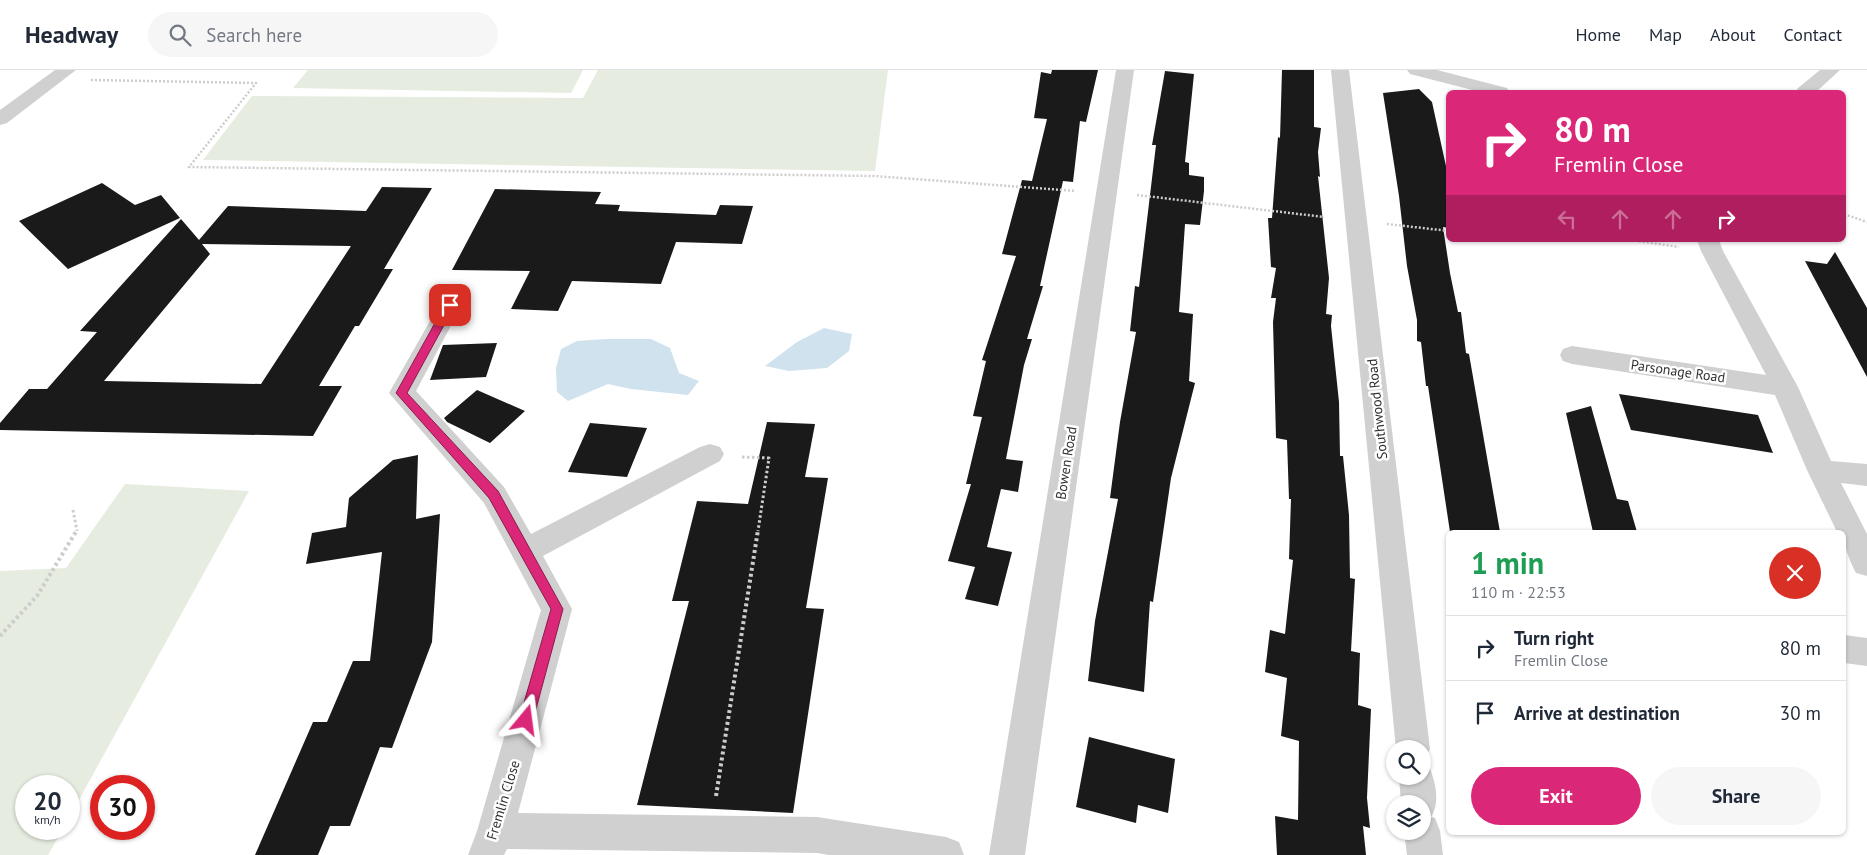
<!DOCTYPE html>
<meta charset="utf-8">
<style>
body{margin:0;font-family:"PT Sans",sans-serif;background:#f6f6f7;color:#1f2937;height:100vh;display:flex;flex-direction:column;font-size:19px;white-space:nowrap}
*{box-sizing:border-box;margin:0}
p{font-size:16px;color:#747a83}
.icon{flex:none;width:28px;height:28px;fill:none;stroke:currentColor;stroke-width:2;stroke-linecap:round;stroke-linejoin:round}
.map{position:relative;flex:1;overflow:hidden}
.panel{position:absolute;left:1446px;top:460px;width:400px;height:305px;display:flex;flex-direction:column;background:#fff;border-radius:8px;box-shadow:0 1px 4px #0004}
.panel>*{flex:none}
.banner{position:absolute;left:1446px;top:20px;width:400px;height:152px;border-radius:8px;box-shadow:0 1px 4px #0004;background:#db2777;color:#fff;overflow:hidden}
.fabs{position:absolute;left:1386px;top:670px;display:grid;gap:10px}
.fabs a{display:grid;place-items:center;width:45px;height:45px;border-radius:50%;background:#fff;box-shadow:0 1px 4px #0004;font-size:25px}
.speed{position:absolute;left:15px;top:705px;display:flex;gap:10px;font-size:25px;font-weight:700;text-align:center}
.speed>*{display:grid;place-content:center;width:65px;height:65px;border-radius:50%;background:#fff;box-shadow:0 1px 4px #0004;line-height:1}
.speed small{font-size:12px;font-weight:400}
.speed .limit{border:8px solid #d22;background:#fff;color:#111}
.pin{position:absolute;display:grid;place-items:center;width:42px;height:42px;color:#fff;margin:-21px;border-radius:10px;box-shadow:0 2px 8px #0006}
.me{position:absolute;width:55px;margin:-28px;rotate:16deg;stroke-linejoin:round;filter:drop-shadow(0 0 4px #0008)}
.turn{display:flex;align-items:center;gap:18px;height:105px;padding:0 25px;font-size:22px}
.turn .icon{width:65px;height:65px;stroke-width:2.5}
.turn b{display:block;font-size:35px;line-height:42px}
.lanes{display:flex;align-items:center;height:48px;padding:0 25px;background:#0003;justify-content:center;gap:25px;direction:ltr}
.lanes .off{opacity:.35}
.round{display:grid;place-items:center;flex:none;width:52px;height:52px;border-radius:26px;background:#f6f6f7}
.headline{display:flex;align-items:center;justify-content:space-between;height:85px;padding:0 25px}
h1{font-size:30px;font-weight:800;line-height:38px;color:#1e9e55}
.button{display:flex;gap:10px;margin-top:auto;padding:10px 25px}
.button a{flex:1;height:58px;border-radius:30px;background:#db2777;color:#fff;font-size:20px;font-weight:800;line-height:58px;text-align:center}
.button a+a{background:#f6f6f7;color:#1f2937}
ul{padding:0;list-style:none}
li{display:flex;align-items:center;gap:15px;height:65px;padding:0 25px;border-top:1px solid #e0e1e3}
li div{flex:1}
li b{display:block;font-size:19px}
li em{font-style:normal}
header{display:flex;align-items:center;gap:30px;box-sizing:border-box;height:70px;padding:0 25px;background:#fff;border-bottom:1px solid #e0e1e3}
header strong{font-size:24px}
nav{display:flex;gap:28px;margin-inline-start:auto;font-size:18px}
.search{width:350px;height:45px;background:#f6f6f7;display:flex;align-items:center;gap:12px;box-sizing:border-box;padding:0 18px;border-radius:28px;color:#747a83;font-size:19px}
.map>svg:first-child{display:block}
.green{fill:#e6ecdf}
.water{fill:#cfe2ee}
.building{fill:#1a1a1a;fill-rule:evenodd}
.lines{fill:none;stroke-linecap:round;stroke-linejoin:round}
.path-far2{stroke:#cdcdcd;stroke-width:2.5;stroke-dasharray:2 2;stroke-linecap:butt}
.path-far1{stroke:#cdcdcd;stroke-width:3;stroke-dasharray:2.5 2.5;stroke-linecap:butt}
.path{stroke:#cdcdcd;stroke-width:4;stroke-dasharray:3 3;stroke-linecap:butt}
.minor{fill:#d0d0d0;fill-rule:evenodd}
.route{fill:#db2777;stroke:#8e194d}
.labels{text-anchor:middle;stroke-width:5;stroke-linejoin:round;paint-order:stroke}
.street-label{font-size:14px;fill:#333;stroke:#fff}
</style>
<header>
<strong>Headway</strong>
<div class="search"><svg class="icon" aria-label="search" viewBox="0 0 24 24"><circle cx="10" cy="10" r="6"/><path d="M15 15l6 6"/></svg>Search here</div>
<nav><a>Home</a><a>Map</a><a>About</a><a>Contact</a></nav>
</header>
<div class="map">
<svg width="1867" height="785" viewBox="0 0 1867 785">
<rect width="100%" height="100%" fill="#fff"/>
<!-- green -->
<path class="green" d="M308 0H583L571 23 293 18Z
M598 0H888L875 101 203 90 252 26 583 28Z
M125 414 249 421 69 748V716H26V759H63L48 785H0V501L66 498Z"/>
<!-- water -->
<path class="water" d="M824 258 852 264 849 281 827 298 789 301 765 296 797 272Z
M606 269H651L670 278 679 303 699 311 688 325 631 319 608 314 568 331 557 322 556 298 561 279 577 271Z"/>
<!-- building -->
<path class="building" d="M1052 0H1098L1086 52 1080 51 1073 112 1063 111 1040 216H1043L1027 269H1032L1024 295 1006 389 1023 391 1018 422 1001 419 987 477 1012 482 998 536 965 529 975 497 948 491 971 414H966L982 347 973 346 986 291 982 290 1016 186 1002 184 1022 110 1032 111 1047 49 1034 48 1041 2 1051 4Z
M1282 0H1314V57L1321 58 1318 82 1320 107 1318 106 1329 208 1326 244 1332 245 1331 256 1339 332 1340 386H1343L1349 445 1350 508 1355 509 1351 581 1360 583 1358 635 1371 639 1367 728 1370 758 1363 756 1366 785H1277L1275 746 1298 750 1299 671 1281 666 1287 608 1265 602 1270 560 1285 564 1293 490 1289 489 1291 429H1289L1287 370 1276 368 1273 252 1276 228H1271L1276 198 1271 197 1268 148H1272L1278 67 1280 68Z
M1165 1 1194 4 1185 92 1189 93V105L1204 107V121L1200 155 1185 154 1179 242 1193 244 1189 311 1195 313 1171 408 1153 532 1150 531 1144 622 1088 611 1095 551 1118 429 1110 428 1120 352 1136 262 1130 261 1135 216 1139 217 1156 75H1152Z
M1419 19 1432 32 1449 110V158L1443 157 1450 203 1458 242H1461L1466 283 1469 284 1500 462H1450L1428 316H1426L1421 272 1417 271V250L1407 196 1399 126 1383 23Z
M102 113 135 135 161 125 180 148 68 199 19 151Z
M382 117 432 118 384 199H393L359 256H355L319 316H342L313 366 0 360V353L29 319H47L97 262 80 261 181 149 199 170 228 136 366 141ZM202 174 351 176 261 314 104 311 210 184Z
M495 119 601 122 595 134 620 135 618 141 716 145 720 135 753 136 742 174 676 172 661 214 572 211 558 241 511 239 530 201 452 200Z
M1835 182 1867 238V307L1805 191 1827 194Z
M497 273 486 307 430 310 443 275Z
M477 320 525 341 490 373 447 352 444 348Z
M1619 324 1758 345 1773 383 1631 360Z
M1591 336 1617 429 1628 431 1637 462H1593L1566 343Z
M767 352 815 354 805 407 828 408 806 538 824 539 793 743 637 735 689 531H672L697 431 748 434Z
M590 353 647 358 627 407 568 402Z
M418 385 416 449 440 444 432 572 392 678 380 677 350 756H330L318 785H255L313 652H327L353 591H370L382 482 306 494 312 463 346 457 349 428 393 390Z
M1089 667 1175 689 1168 743 1138 735 1136 753 1076 737Z"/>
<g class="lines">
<!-- path-far2 -->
<path class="path-far2" d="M91 10 256 13 189 97 874 106 1076 121
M1137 125 1324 147
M1844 144 1867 152
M1387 154 1449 161
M1631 170 1679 177"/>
<!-- path-far1 -->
<path class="path-far1" d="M742 387 769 388 758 461
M73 440 77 461"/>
<!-- path -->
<path class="path" d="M0 566 37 526 77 460
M716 726 758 460"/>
<!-- minor -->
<path class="minor" d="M55 0H76L7 53 0 55V40Z
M1116 0H1134L1025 785H989Z
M1331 0H1349L1430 679 1425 690 1422 691V679H1396Z
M1407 0H1437L1507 18 1509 22H1480L1410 4Z
M1820 0H1840L1816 22H1796L1798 18Z
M1697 170H1719L1723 181 1798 317 1831 391 1867 394V416L1841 413 1867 464V506L1856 503C1849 489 1844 478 1844 462H1837L1807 400 1775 325 1572 294 1563 291 1560 285 1563 279 1572 276 1766 305 1701 181Z
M450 227 458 230 462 235 416 321 504 417 531 464 700 377 710 374 720 377 724 384 720 391 543 486 572 539 518 743 817 747 946 767 959 772 964 785H829L817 783 507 779 504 785H468L477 761 541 540 484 433 389 323 442 230Z
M1844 565 1867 568V596L1844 593Z
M1422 692 1428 694C1435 710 1441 731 1431 747L1435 748 1440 761 1443 785H1407L1404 761H1422V734H1401L1399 706H1422Z"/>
</g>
<!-- route -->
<path class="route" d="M450 232 455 235 407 323 498 421 563 539 533 650 531 655 526 657 521 655 519 650 551 539 489 428 396 323 445 235Z"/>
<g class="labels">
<!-- street labels -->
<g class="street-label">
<text transform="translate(1678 301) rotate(8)" y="5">Parsonage Road</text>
<text transform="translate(1377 339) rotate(-96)" y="5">Southwood Road</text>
<text transform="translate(1066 393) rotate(-81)" y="5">Bowen Road</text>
<text transform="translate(503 730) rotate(-73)" y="5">Fremlin Close</text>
</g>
</g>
</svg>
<div class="fabs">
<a><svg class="icon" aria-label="search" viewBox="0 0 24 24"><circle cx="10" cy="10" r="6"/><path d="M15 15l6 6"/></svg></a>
<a><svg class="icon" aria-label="layers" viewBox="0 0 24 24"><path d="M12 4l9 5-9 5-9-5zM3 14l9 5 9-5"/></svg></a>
</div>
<div class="speed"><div>20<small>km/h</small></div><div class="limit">30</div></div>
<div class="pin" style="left:450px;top:235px;background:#d93025"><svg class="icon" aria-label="arrive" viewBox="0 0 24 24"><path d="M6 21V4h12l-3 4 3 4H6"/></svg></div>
<svg class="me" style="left:526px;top:650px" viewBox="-20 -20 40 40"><path d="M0-17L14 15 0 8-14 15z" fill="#db2777" stroke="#fff" stroke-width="4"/></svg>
<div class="banner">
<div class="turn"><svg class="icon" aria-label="right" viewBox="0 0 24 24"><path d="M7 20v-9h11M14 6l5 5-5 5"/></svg><div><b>80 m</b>Fremlin Close</div></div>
<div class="lanes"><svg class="icon off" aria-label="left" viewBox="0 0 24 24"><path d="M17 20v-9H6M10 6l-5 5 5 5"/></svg><svg class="icon off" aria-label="ahead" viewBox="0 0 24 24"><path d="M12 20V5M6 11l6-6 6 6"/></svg><svg class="icon off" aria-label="ahead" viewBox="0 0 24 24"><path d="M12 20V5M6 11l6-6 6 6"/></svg><svg class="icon" aria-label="right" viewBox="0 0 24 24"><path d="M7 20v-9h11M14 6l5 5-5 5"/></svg></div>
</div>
<section class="panel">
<div class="headline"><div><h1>1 min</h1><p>110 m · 22:53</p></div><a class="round" style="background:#d93025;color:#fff"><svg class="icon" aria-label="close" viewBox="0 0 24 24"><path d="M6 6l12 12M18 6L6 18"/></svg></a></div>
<ul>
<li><svg class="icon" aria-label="right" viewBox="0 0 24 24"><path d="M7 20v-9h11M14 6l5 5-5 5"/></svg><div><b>Turn right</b><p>Fremlin Close</p></div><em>80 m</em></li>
<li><svg class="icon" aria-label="arrive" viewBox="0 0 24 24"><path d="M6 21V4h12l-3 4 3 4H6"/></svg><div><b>Arrive at destination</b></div><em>30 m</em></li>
</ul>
<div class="button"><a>Exit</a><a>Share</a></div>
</section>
</div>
